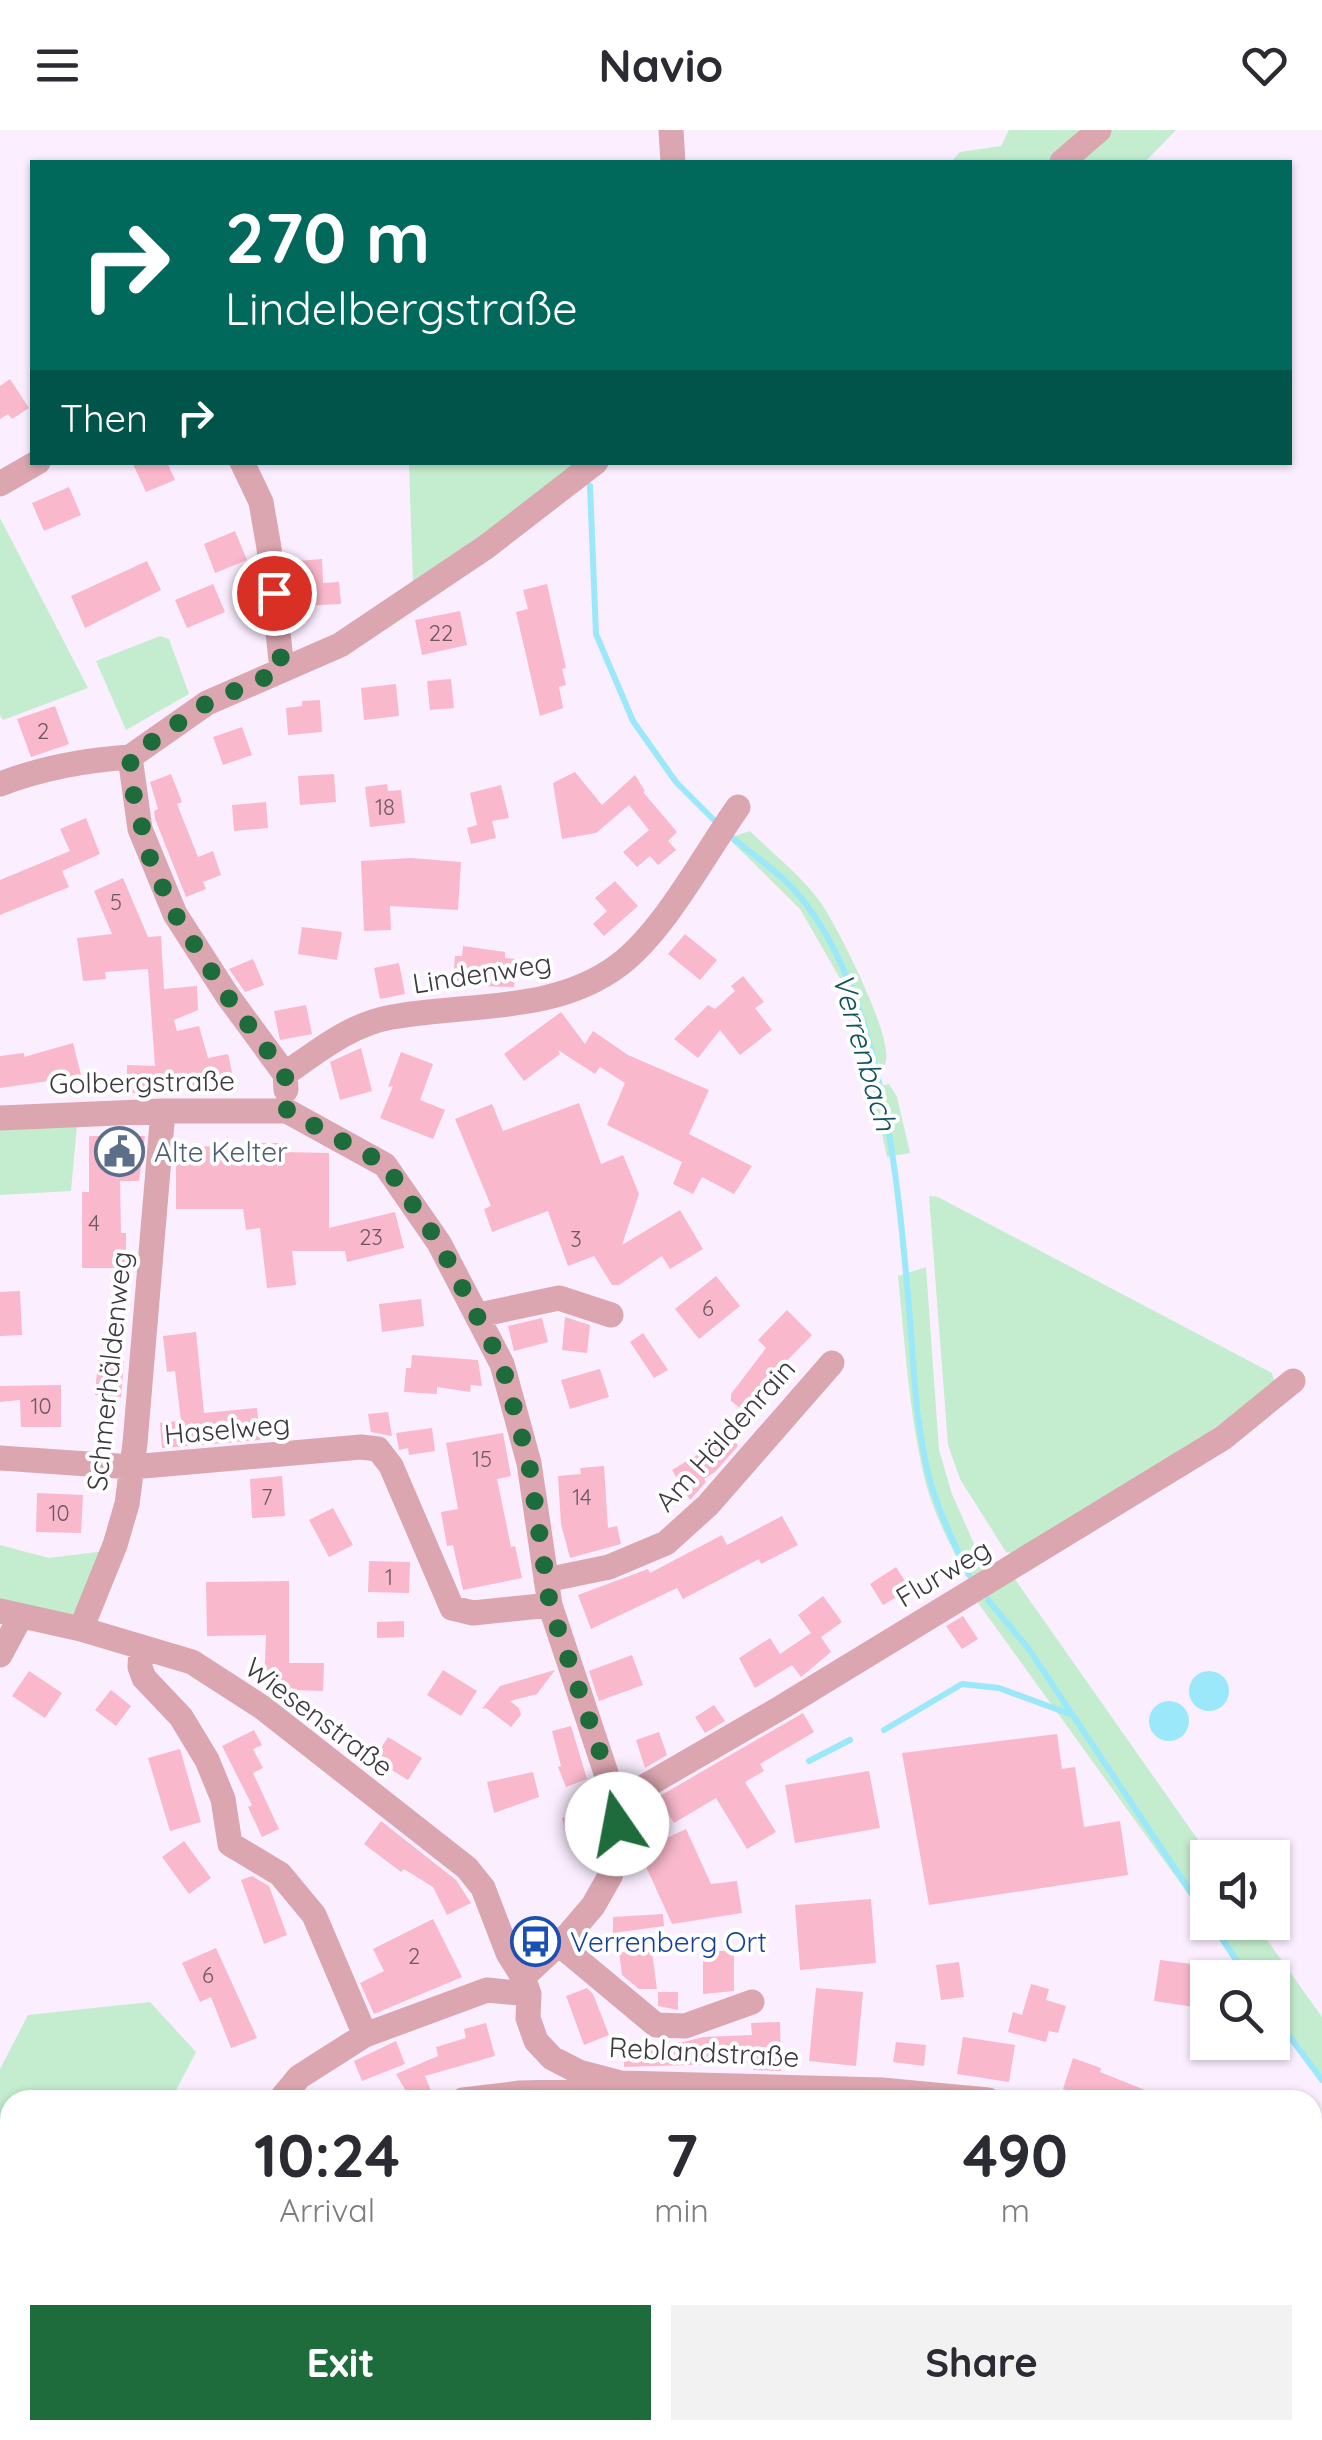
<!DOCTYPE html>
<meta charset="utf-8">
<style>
body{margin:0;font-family:Quicksand,sans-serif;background:#f2f2f3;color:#2b2b33;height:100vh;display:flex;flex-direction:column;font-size:38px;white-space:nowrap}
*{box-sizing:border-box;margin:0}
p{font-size:32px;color:#7c7c81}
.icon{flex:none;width:55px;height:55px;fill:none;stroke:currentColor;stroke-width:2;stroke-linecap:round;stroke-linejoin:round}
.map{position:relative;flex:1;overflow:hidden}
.side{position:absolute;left:0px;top:1960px;width:1322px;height:350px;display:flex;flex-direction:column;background:#fff;border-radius:30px 30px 0 0;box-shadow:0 2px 8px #0004}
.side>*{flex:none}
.hud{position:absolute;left:30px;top:30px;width:1262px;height:305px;border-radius:0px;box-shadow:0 2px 8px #0004;background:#00695c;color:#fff;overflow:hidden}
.fabs{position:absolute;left:1190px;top:1710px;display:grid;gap:20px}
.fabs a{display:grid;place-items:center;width:100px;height:100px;border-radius:0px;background:#fff;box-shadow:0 2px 8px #0004;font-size:50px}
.pin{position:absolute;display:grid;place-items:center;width:85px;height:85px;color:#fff;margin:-42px;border:5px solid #fff;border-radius:50%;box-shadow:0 2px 10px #0007}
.me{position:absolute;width:110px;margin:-55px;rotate:348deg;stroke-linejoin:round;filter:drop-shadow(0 0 8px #0008)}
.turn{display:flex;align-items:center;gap:35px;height:210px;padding:0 30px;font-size:45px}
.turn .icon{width:130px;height:130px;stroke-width:2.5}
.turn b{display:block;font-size:70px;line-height:85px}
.then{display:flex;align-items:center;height:95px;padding:0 30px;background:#0003;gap:20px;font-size:38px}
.eta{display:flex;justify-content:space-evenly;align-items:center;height:170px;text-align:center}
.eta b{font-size:60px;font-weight:700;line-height:70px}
.action{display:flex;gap:20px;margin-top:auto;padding:20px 30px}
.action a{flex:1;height:115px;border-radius:0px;background:#1e6c3b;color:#fff;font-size:40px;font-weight:700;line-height:115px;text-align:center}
.action a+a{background:#f2f2f3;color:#2b2b33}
header{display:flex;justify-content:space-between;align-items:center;height:130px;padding:0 30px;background:#fff;font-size:45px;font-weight:700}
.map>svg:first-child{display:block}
.green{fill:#c4edcf}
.water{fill:#9ae8f9}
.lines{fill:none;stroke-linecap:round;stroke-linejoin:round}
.stream{stroke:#9ae8f9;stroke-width:6}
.building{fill:#fab8cc}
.minor{stroke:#dba6b0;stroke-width:25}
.route{stroke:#1e6c3b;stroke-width:18;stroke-dasharray:0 32.4}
.labels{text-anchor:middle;stroke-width:8;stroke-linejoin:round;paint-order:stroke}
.number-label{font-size:22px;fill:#6d5863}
.street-label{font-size:28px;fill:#3e3840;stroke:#fff}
.service-label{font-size:28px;fill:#4e5e75;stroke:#fff;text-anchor:start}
.transit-label{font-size:28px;fill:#164399;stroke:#fff;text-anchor:start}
.water-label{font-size:30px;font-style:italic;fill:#10535f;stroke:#fff}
</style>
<header><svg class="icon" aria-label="menu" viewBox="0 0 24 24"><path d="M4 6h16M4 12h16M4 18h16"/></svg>Navio<svg class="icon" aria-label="heart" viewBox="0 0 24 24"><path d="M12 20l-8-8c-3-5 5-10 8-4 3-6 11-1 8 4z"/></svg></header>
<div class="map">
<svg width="1322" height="2310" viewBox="0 0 1322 2310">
<rect width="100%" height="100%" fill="#fbeeff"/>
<!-- green -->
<path class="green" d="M1009 0H1090L1053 32H951L960 22 1001 16Z
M1110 0H1176L1145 32H1072Z
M409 333H584L413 454Z
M0 388 88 558 3 590 0 585Z
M160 506 169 509 189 564 126 600 96 531Z
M750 701C772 723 802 746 821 773 838 798 891 902 886 930 885 939 877 942 870 946L845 857 800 779 728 708Z
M889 954 897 967 910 1023 887 1027 872 957Z
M77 995 71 1061 0 1065V999Z
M929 1066 938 1067 1272 1243 1276 1257 1225 1299 1021 1425 1006 1422 960 1349 948 1315Z
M926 1137 939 1320 952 1364 987 1443 971 1453C953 1421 936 1390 926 1354 909 1286 905 1215 898 1146Z
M0 1415 49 1428 105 1421 80 1480 63 1489 0 1472Z
M1012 1445 1210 1727 1207 1790 973 1466Z
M1209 1793H1255L1322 1887V1948L1273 1880 1272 1848 1249 1847Z
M150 1872 196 1922 171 1970H10V2115L0 2113V1939L28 1885Z
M0 2222 10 2231V2300H30L21 2310H0Z"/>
<!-- water -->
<path class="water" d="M1189 1561a20 20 0 1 1 40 0a20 20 0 1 1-40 0Z
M1149 1591a20 20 0 1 1 40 0a20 20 0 1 1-40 0Z"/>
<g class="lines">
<!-- stream -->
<path class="stream" d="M590 356 596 504 633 591 676 652 719 695
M728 704C751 724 777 740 797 763 884 864 899 1061 910 1189 914 1243 916 1301 931 1354 940 1385 955 1415 969 1445
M988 1470 1028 1518 1208 1788
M884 1600 962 1554 999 1558 1070 1584
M809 1631 850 1610
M1211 1792 1248 1848
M1272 1883 1322 1950"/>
</g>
<!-- building -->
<path class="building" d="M10 249 29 278 12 289 8 284 0 289V256Z
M132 332H167L175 350 146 362Z
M69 357 81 385 44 401 32 373Z
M235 401 247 430 215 443 204 414Z
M322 429 323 453 339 452 341 474 300 476 297 431Z
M147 431 161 460 85 498 71 466Z
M213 454 225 482 187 498 175 470Z
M547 454 566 538 562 539 566 555 559 557 563 578 540 586 516 482 528 479 523 460Z
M460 481 467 515 422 525 415 490Z
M451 549 454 578 430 580 427 551Z
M396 554 399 586 364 590 361 558Z
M320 570 322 602 288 605 286 578 302 576V571Z
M55 576 69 614 31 627 17 589Z
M242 597 252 625 223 635 213 607Z
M575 642 602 675 635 645 645 661 643 662 677 702 668 711 676 720 658 735 650 726 637 737 623 722 649 700 629 675 596 703 562 709 553 653Z
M171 644 182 672 177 674 198 727 213 721 221 745 203 752 206 759 186 767 155 689 154 681 158 679 150 652Z
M334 644 336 672 300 675 298 646Z
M387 654 388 661 401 660 405 693 370 697 365 657Z
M501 655 509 688 492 691 496 708 471 714 467 698 477 695 470 663Z
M266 672 268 698 234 701 232 675Z
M86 688 100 724 62 741 69 757 0 785V750L70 721 60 699Z
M411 728 461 732 458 780 390 776 391 800 364 801 361 731Z
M123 748 148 807 161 806 164 859 197 856 198 880 174 890 177 901 199 896 208 928 228 924 233 947 181 958V964L127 963V935L155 936 148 839 105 842 106 849 83 851 77 808 112 804 94 761Z
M615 751 638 776 604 806 593 794 607 781 595 768Z
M302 797 342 802 337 830 298 824Z
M685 804 717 830 700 850 668 824Z
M463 816 505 822V828L516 829 514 857 478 856V853L453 851 455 826H462Z
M253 829 264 855 245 862 229 839Z
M399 833 405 864 380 869 374 838Z
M743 846 764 872 755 878 772 900 740 925 720 900 698 928 674 909 708 875 715 879 735 861 731 856Z
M306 875 312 904 280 910 274 881Z
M561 882 585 914 593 901 628 925 709 960 689 1004 752 1036 734 1064 702 1047 693 1064 673 1054 682 1032 607 995 625 953 600 937 595 944 558 920 560 924 524 951 504 924Z
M73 913 81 945 50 954 49 951 0 958V926L24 923V927Z
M361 918 372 961 340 970 330 932Z
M401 922 433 934 420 970 445 980 433 1009 380 988 393 956 388 957Z
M579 973 601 1034 623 1025 639 1064 622 1115 680 1080 703 1119 670 1139 662 1126 619 1155H612L594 1126 568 1136 548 1081 492 1102 484 1079 491 1076 455 989 492 974 503 1001Z
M89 1006H145L139 1051H120L121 1103H126V1138H82V1062H89Z
M260 1013H285L284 1022 329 1023V1098L395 1082 404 1118 347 1132 345 1121H292L296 1155 267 1158 260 1098 246 1100 243 1079H176V1016L260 1017Z
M716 1146 740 1176 699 1209 675 1179Z
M20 1161 22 1205 0 1206V1162Z
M421 1169 424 1196 382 1202 379 1174Z
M787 1180 812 1205 774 1244 778 1247 749 1285 731 1271V1264L766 1218 758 1210Z
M565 1187 590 1195 587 1223 562 1220Z
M542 1188 548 1212 514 1221 508 1196Z
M196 1202 204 1283 257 1278 260 1310 162 1318 160 1293 181 1291 175 1241 167 1242 163 1206Z
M643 1203 668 1240 654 1248 630 1212Z
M412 1225 478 1230 482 1256 471 1255 470 1262 437 1257V1264L404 1262 406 1238H411Z
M98 1229 124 1231 121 1267 95 1265Z
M600 1239 609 1267 570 1279 561 1250Z
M61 1255V1297H21L20 1270 0 1272V1256Z
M388 1282 392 1306 371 1302 368 1284Z
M432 1298 435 1321 409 1325 408 1318 399 1320 396 1303Z
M728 1300 738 1316 715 1342 704 1349 706 1352 690 1370 672 1340 712 1316 709 1312Z
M503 1303 511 1346 497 1349 511 1417 515 1416 522 1448 463 1460 453 1415 447 1416 441 1382 458 1379 446 1313Z
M604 1336 608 1398 617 1396 621 1414 570 1428 561 1394 558 1346 581 1344 580 1338Z
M282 1346 285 1386 252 1388 250 1349Z
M37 1363 83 1365 81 1403 36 1402Z
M333 1378 353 1415 329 1427 309 1390Z
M782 1386 798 1415 761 1434 759 1429 683 1469 677 1458 591 1499 578 1465 648 1439 650 1443 722 1405 727 1415Z
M369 1431 410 1432 409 1463 368 1462Z
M896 1437 910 1459 883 1475 870 1454Z
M289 1451V1533H324L323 1561 264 1559 266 1505 207 1506 206 1452Z
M823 1466 842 1492 821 1507 831 1522 801 1547 792 1535 755 1558 739 1528 770 1508 780 1524 811 1503 798 1485Z
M963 1486 978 1509 962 1519 946 1496Z
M404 1491V1507L377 1508V1492Z
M632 1525 643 1555 599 1571 589 1541Z
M443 1540 477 1561 461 1586 427 1565Z
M555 1540 537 1564 510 1571 519 1578 521 1585 511 1597 486 1578 482 1579 500 1556Z
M29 1541 62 1563 45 1588 12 1566Z
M111 1560 131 1576 116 1596 95 1580Z
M714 1575 725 1591 705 1603 695 1587Z
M803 1583 814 1602 760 1634 764 1641 745 1652 776 1702 747 1719 716 1668 674 1693 658 1667Z
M571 1596 587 1649 566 1657 558 1637 561 1636 552 1601Z
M254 1600 262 1615 253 1619 263 1638 253 1643 279 1699 262 1707 248 1677 252 1675 222 1616Z
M659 1602 667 1625 645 1638 636 1610Z
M1057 1604 1062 1639 1075 1637 1084 1697 1120 1691 1128 1745 929 1775 902 1623Z
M388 1607 422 1628 408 1650 374 1629Z
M180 1619 201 1692 170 1701 148 1628Z
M869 1641 880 1698 795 1713 785 1655Z
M533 1642 539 1667 494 1683 487 1652Z
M593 1681 599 1707 568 1714 562 1688Z
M381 1691 456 1750 471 1773 447 1785 433 1757 404 1739 401 1742 364 1714Z
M686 1699 711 1754 737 1751 742 1783 672 1794 639 1721Z
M184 1711 211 1748 189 1764 162 1727Z
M252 1746 269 1756 287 1805 264 1814 241 1750Z
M871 1769 876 1833 800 1840 795 1775Z
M663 1784 664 1796 613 1803V1787Z
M433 1789 462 1847 374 1884 360 1853 384 1841 373 1819Z
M216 1818 257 1908 231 1918 211 1867 200 1872 182 1833Z
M703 1821H734V1861L703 1864Z
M619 1822H652L657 1859H639L622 1845Z
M1160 1830 1208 1836V1879L1154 1871Z
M959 1832 964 1867 941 1870 936 1835Z
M1031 1854 1049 1859 1046 1870 1066 1876 1058 1903 1049 1901 1046 1912 1008 1902 1013 1882 1022 1885Z
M587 1858 593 1864 609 1905 584 1915 566 1866Z
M816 1858 863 1862 856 1936 809 1931Z
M658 1862H678V1880L658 1876Z
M780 1892 781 1941 753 1940V1933L624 1937V1914L684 1912 703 1907 752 1905 751 1893Z
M486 1893 495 1926 425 1946 432 1963 411 1970 396 1944 438 1926 436 1917 466 1908 464 1899Z
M963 1907 1015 1915 1009 1952 957 1944Z
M396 1911 405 1934 362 1951 354 1931Z
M896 1912 926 1915 924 1936 893 1932Z
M1073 1928 1101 1938 1100 1942 1170 1970H1096L1063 1959Z"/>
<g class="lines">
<!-- minor -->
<path class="minor" d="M671 0 673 32
M1062 32 1099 0
M242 332 261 372 269 418 282 540
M0 354 38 332
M130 627 207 573 340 515 486 417 596 332
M130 627 140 699 175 784 227 865 285 944 286 960
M0 654C42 638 85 630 130 627
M285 944C318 921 351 894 392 887 467 873 554 884 619 835 665 800 704 725 738 677
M0 988 163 981H287L385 1035 439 1113 502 1234 529 1333 550 1475 616 1673 619 1714 610 1746 593 1776 569 1804 523 1847
M479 1185 559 1168 611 1185
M0 1328 132 1337 361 1317 378 1319 391 1336 452 1478 473 1483 550 1475
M546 1450 609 1437 666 1413 708 1375 832 1233
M0 1481 81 1499 192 1532 263 1578 467 1738 483 1758 508 1823 523 1847 529 1864 528 1888 536 1911 552 1928 579 1942 621 1953 882 1960 988 1970
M81 1499 115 1415 127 1374 135 1313 163 981
M141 1517 140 1537 144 1548 181 1587 207 1630 223 1669 230 1714 280 1744 314 1785 365 1905
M0 1525 21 1486
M616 1673 782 1577 1223 1308 1293 1251
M560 1815 656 1895 685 1896 752 1872
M280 1970 299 1947 365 1905 487 1860 529 1864
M463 1970 520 1963 593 1961 612 1956
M1312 2118 1322 2125
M984 2300 997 2310
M1166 2300 1171 2310
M29 2310 37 2300
M106 2310 116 2300"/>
</g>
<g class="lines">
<!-- route -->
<path class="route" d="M274 463 282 540 207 573 130 627 133 662 151 732 175 784 227 866 285 944 287 981 385 1034 439 1113 502 1234 529 1333 550 1475 604 1634 616 1674 617 1694"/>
</g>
<!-- icons -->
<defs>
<symbol id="civic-ring" viewBox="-11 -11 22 22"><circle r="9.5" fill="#fff" stroke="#5c6f8a" stroke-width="1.5"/><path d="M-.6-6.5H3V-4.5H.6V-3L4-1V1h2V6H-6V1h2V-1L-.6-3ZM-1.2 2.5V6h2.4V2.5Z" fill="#5c6f8a"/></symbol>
<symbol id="bus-ring" viewBox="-11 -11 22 22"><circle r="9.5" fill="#fff" stroke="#1a4fb4" stroke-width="1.5"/><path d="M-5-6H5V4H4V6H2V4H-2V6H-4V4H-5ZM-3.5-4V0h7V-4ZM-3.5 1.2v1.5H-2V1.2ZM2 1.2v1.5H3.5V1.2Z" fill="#1a4fb4"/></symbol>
</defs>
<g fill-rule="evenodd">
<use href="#civic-ring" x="92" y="994" width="55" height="55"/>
<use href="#bus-ring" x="508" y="1784" width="55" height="55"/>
</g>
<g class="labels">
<!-- number labels -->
<g class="number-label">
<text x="441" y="511">22</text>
<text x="43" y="609">2</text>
<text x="385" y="685">18</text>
<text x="116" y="780">5</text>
<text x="94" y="1101">4</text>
<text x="371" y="1115">23</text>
<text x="576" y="1117">3</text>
<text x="708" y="1186">6</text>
<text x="41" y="1284">10</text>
<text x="482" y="1337">15</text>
<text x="267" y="1375">7</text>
<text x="582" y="1375">14</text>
<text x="59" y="1391">10</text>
<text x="389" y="1455">1</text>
<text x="414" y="1834">2</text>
<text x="208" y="1853">6</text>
</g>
<!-- street labels -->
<g class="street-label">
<text transform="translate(482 843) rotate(-9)" y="10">Lindenweg</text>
<text transform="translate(142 952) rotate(-1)" y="10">Golbergstraße</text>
<text transform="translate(109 1241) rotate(-84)" y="10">Schmerhäldenweg</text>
<text transform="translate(227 1299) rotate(-5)" y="10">Haselweg</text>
<text transform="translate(725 1305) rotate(-48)" y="10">Am Häldenrain</text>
<text transform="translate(943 1443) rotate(-31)" y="10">Flurweg</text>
<text transform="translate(319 1587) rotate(37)" y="10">Wiesenstraße</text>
<text transform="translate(704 1922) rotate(3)" y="10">Reblandstraße</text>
</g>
<!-- service labels -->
<g class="service-label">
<text x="154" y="1032">Alte Kelter</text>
</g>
<!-- transit labels -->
<g class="transit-label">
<text x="570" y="1822">Verrenberg Ort</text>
</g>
<!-- water labels -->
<g class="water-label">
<text transform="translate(864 922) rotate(74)" y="10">Verrenbach</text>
</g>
</g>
</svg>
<div class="fabs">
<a><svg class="icon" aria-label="sound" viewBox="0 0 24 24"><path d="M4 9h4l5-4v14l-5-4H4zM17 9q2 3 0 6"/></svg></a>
<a><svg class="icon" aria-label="search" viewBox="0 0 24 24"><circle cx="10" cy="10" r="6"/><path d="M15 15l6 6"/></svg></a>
</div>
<div class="pin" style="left:274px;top:463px;background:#d93025"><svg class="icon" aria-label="arrive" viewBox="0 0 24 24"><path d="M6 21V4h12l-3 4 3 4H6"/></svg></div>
<svg class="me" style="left:617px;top:1694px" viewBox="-20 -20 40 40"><circle r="19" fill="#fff"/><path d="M0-13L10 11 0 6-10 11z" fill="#1e6c3b"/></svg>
<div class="hud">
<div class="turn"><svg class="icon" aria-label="right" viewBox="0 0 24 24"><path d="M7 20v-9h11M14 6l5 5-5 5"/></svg><div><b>270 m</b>Lindelbergstraße</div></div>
<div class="then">Then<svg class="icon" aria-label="right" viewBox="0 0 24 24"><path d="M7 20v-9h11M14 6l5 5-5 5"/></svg></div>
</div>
<section class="side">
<div class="eta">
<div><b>10:24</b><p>Arrival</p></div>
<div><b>7</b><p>min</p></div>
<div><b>490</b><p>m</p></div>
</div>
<div class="action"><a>Exit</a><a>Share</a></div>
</section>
</div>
